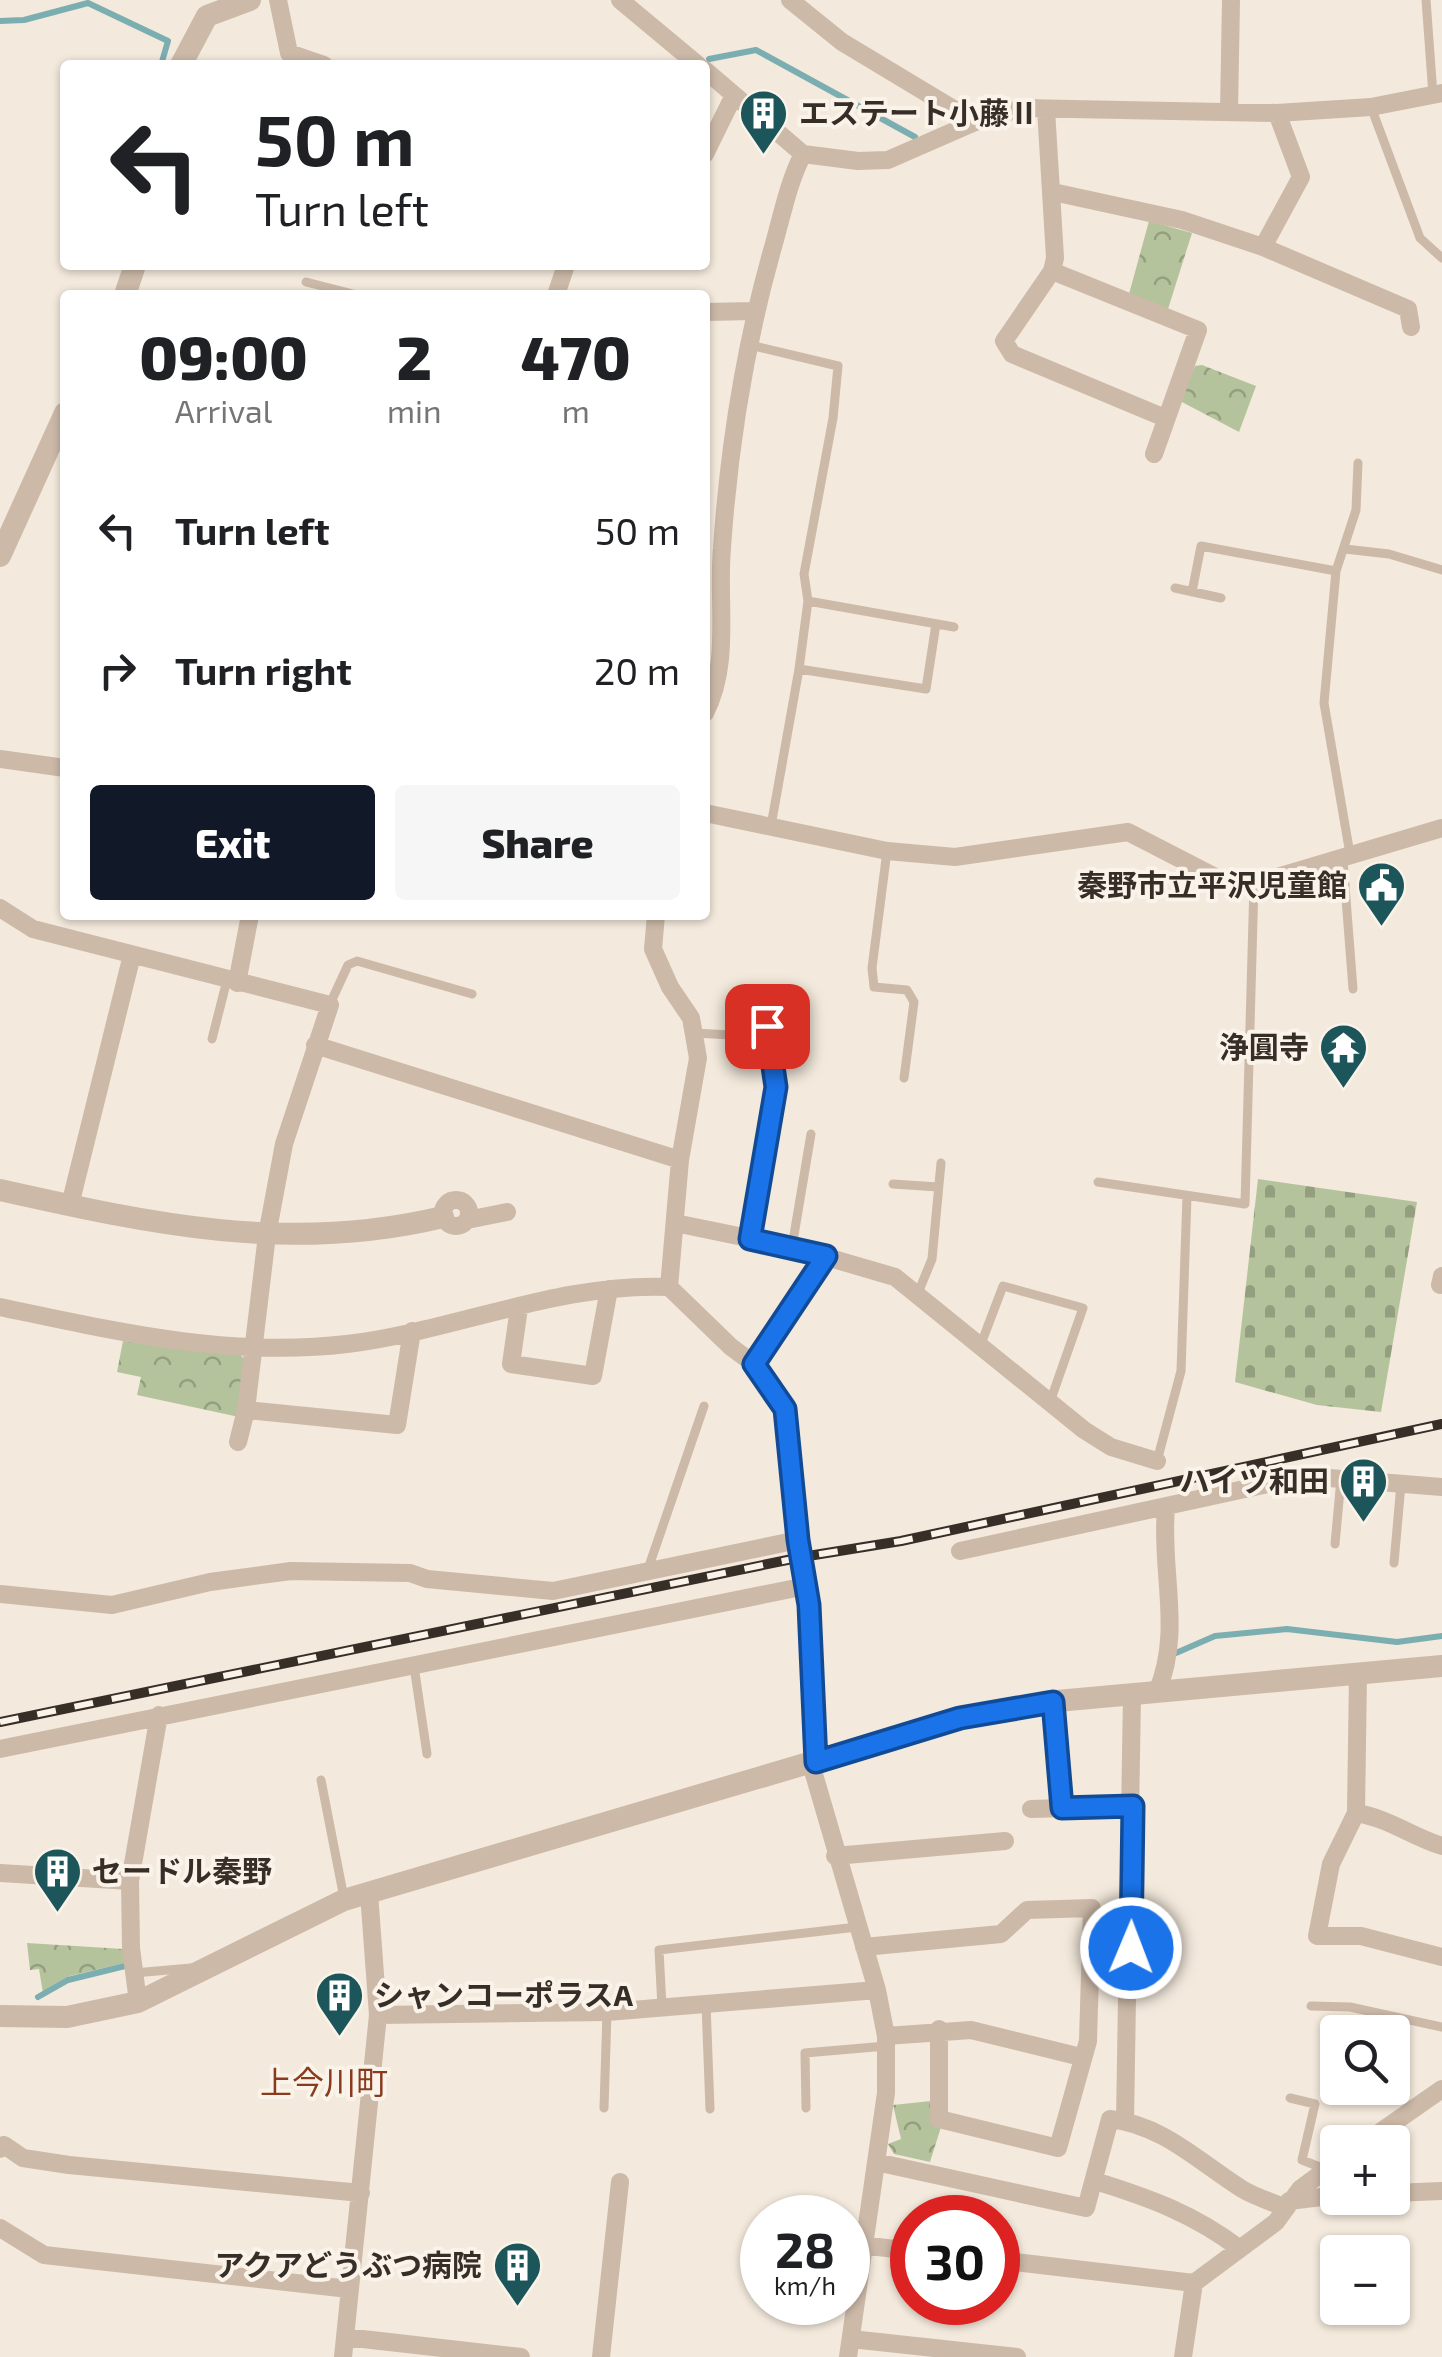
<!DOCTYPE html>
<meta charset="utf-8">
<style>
body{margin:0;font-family:"Exo 2","Noto Sans JP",sans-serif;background:#f6f6f6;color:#202124;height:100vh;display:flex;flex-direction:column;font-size:38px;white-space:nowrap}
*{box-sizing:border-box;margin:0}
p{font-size:32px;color:#757577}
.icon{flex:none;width:55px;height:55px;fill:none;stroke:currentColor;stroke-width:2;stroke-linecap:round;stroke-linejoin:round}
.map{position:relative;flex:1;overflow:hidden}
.panel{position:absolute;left:60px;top:290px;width:650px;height:630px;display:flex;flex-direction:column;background:#fff;border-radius:10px;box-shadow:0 2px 8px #0004}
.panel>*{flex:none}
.guide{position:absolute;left:60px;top:60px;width:650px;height:210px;border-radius:10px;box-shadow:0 2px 8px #0004;background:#fff;color:#202124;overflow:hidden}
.buttons{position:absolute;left:1320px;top:2015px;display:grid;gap:20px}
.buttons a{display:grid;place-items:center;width:90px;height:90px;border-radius:10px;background:#fff;box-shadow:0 2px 8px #0004;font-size:50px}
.speed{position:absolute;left:740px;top:2195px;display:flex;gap:20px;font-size:50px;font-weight:700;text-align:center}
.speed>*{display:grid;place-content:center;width:130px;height:130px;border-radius:50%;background:#fff;box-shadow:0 2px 8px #0004;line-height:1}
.speed small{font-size:25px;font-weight:400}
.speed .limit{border:15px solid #d22;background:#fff;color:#111}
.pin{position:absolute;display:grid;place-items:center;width:85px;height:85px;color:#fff;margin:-42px;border-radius:20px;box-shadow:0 5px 15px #0006}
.me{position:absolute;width:110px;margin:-55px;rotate:1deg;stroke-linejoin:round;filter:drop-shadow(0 0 8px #0008)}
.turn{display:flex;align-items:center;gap:35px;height:210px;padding:0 30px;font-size:45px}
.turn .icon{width:130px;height:130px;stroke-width:2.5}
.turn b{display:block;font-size:70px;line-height:85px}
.eta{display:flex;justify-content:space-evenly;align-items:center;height:170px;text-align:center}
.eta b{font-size:60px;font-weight:800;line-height:70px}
.primary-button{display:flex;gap:20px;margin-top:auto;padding:20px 30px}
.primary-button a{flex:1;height:115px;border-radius:10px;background:#111827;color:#fff;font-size:40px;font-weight:800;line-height:115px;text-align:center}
.primary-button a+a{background:#f6f6f6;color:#202124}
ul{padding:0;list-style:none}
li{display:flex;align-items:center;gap:30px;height:140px;padding:0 30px}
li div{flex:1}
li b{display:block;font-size:38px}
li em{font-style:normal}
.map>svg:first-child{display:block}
.forest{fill:url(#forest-crowns)}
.cemetery{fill:url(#cemetery-stones)}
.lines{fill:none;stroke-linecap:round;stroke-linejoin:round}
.stream{stroke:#7aaeb1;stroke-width:6}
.service{stroke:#ccb9a8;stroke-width:9}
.minor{stroke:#ccb9a8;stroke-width:18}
.tertiary{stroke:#ccb9a8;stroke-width:22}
.rail-casing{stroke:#382e28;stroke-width:10}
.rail{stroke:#faf3e9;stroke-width:6;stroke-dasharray:19;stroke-linecap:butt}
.route-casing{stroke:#114b97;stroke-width:25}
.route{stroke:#1a73e8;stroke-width:18}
.labels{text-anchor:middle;stroke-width:8;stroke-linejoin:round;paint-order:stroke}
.poi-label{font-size:30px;font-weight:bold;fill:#382e28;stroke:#faf3e9;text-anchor:end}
.neighbourhood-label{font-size:32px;fill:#8a3b1e;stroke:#faf3e9}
</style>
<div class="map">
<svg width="1442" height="2357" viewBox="0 0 1442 2357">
<defs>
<pattern id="forest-crowns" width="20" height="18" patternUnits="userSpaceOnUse" patternTransform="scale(2.5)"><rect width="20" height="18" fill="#b5c39c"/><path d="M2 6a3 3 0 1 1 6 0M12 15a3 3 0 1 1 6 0" fill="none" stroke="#949f7f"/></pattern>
<pattern id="cemetery-stones" width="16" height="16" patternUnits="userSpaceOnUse" patternTransform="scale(2.5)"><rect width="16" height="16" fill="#b5c39c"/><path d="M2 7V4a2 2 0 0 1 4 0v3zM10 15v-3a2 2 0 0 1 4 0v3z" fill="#949f7f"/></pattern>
</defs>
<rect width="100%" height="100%" fill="#f3e9dc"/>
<!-- forest -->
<path class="forest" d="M1149 221 1192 233 1168 309 1129 294Z
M1202 365 1256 386 1239 432 1180 401 1195 366Z
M123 1341 240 1354 247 1363 239 1417 137 1395 141 1377 117 1372Z
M27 1943 123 1949 125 1963 70 1976 43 1993 39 1969 30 1970Z
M931 2101 941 2127 930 2162 894 2154 888 2144 901 2139 893 2105Z"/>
<!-- cemetery -->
<path class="cemetery" d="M1258 1179 1417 1202 1381 1412 1317 1405 1235 1382Z"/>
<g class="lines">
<!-- stream -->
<path class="stream" d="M0 21 24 20 88 3 168 41 161 65
M709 59 756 50 915 137
M1176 1653 1215 1636 1287 1629 1397 1642 1442 1636
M38 1997 68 1980 125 1966"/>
<!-- service -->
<path class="service" d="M1426 0 1433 95
M1371 107 1420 238 1442 258
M306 282 357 295
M750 345 838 366 833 418 804 574 808 601 799 669 771 826
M1345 549 1389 554 1442 570
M1175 588 1221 598
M1192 592 1201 546 1336 571
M808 601 954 627
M799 669 926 689 936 624
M887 851 872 968 874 987 907 990 914 1002 904 1078
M1350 854 1324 703 1336 571 1356 510 1358 463
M1343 860 1353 989
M330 1004 348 965 357 961 472 994
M694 1033 768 1037 776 1087 750 1239
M212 1039 227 980
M1098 1182 1245 1204 1254 884
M893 1184 938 1187
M792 1247 811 1134
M918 1293 932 1259 941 1163
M981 1344 1003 1286 1083 1308 1050 1402
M1157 1461 1181 1371 1187 1196
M1335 1544 1341 1479
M1394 1563 1401 1484
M648 1569 704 1406
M414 1666 427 1754
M321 1780 344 1898
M134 1973 191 1968
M706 2004 710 2109
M1311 2006 1350 2007 1442 2027
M662 2007 659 1950 857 1927
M1290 2098 1315 2104 1302 2160 1325 2169
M604 2108 607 2012
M806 2108 805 2053 886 2046"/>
<!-- minor -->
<path class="minor" d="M278 0 289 53 324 65
M620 0 698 65
M790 0 842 42 975 122
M705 70 803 154 858 161 888 160 975 122 1022 108 1277 113 1371 107 1442 93
M1046 109 1055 258 1052 271 1198 330 1154 454
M1229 112 1231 0
M705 154 734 95
M1053 192 1182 220 1263 247 1408 309 1411 327
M1263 247 1301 177 1277 113
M1052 271 1004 341 1012 354 1165 418
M556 295 566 265
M705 312 754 311
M705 713C731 664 717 601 722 548 729 445 746 340 775 240 783 211 789 181 803 154
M0 759 65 768
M705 813 887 851 955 857 1128 832 1227 883 1254 884 1442 828
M0 908 33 929 330 1005 284 1144 267 1235 246 1410 397 1425 412 1331
M656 915 653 949 670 987 691 1018 698 1058 680 1160 669 1287
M237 983 250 915
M315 1045 680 1160
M443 1213a13 13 0 1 1 26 0a13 13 0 1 1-26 0Z
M70 1205 132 955
M467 1220 507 1212
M675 1223 792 1247 895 1277 1084 1430 1111 1447 1157 1461
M1440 1285 1442 1276
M0 1307C114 1331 230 1358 347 1344 454 1331 560 1282 669 1287L731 1347 754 1364 785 1409 809 1605 816 1762
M519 1308 511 1364 593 1376 609 1289
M754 1364 827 1256
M238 1442 246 1410
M960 1551 1304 1476 1442 1487
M0 1594 112 1605 210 1582 291 1571 410 1573 427 1579 553 1591 798 1540
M1358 1674 1356 1813 1331 1864 1317 1936H1361L1442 1957
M1157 1692C1183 1631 1160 1571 1166 1508
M1053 1702 1062 1808
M0 1749 806 1586
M811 1764 877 1990 886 2036V2093L848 2357
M1031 1809 1133 1806
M1356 1813C1388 1818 1411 1836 1442 1846
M835 1856 1005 1841
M0 1873 130 1881
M864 1947 1001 1934 1027 1910 1092 1908 1088 2041 1058 2148 939 2119V2029
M138 2002 131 1948 130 1881 159 1715
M378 2015 607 2012 877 1990
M886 2036 971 2030 1081 2057
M1125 2121 1132 1695
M1366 2142 1442 2089
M0 2149 4 2145 23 2158 69 2165 361 2193
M876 2162 1086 2208 1110 2119C1163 2125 1199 2162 1242 2189 1255 2197 1272 2202 1286 2208
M1095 2181C1150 2198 1194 2214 1240 2249
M1392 2193 1442 2191
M1289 2201 1338 2195
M0 2228 44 2255 349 2289
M861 2245 912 2251
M998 2260 1194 2283 1276 2222 1300 2189 1338 2161
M345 2337 521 2357
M851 2339 1017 2357
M343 2357 378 2015 369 1893
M601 2357 620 2182
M1183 2357 1194 2283"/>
<!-- tertiary -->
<path class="tertiary" d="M181 65 207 16 250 0
M125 295 135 265
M0 556 65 413
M0 1190C152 1224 289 1254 443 1217
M0 2016 67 2017 138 2002 344 1900 961 1718 1046 1702 1442 1666"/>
<defs>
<path id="rail" d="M0 1722 802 1557 901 1541 1442 1424"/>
</defs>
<!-- rail casing -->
<use href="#rail" class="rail-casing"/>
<!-- rail -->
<use href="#rail" class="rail"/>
</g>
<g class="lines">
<defs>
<path id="route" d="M767 1026 776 1087 750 1239 826 1256 754 1364 785 1409 798 1540 809 1605 816 1762 960 1718 1053 1702 1062 1808 1133 1806 1131 1948"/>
</defs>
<!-- route casing -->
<use href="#route" class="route-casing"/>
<!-- route -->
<use href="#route" class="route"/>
</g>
<!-- icons -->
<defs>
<symbol id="building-pin" viewBox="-11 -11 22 30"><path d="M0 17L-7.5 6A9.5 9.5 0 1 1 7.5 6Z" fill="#1c565b" stroke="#faf3e9"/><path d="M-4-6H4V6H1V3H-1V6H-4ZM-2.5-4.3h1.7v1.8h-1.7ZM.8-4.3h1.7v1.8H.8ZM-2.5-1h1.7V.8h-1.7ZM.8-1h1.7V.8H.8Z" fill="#fff"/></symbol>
<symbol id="civic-pin" viewBox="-11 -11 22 30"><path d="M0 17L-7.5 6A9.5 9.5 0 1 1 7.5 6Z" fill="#1c565b" stroke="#faf3e9"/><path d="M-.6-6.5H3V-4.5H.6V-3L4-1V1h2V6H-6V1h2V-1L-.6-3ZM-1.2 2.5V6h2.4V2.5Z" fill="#fff"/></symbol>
<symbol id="temple-pin" viewBox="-11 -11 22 30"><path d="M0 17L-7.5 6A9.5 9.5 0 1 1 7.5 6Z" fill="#1c565b" stroke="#faf3e9"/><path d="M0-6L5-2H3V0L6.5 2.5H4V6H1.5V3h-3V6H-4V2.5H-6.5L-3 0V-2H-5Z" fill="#fff"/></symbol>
</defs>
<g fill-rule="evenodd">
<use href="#building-pin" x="736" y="86" width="55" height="75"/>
<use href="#civic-pin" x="1354" y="858" width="55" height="75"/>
<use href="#temple-pin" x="1316" y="1020" width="55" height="75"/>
<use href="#building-pin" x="1336" y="1454" width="55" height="75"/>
<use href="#building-pin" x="30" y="1844" width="55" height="75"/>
<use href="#building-pin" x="312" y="1968" width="55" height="75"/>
<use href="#building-pin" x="490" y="2238" width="55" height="75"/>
</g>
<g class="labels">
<!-- poi labels -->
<g class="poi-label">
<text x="799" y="124" text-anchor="start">エステート小藤Ⅱ</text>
<text x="1347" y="896">秦野市立平沢児童館</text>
<text x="1309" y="1058">浄圓寺</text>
<text x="1329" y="1492">ハイツ和田</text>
<text x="92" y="1882" text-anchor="start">セードル秦野</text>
<text x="374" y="2006" text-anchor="start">シャンコーポラスA</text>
<text x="482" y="2276">アクアどうぶつ病院</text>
</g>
<!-- neighbourhood labels -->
<g class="neighbourhood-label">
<text x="324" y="2094">上今川町</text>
</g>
</g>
</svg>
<div class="buttons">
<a><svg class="icon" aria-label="search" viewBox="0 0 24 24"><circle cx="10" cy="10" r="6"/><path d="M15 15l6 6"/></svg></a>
<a>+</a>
<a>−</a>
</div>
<div class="speed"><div>28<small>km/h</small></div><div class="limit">30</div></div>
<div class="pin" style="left:767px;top:1026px;background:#d93025"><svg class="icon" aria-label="arrive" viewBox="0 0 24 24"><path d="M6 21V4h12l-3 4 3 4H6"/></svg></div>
<svg class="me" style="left:1131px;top:1948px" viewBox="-20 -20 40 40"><circle r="17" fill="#1a73e8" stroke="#fff" stroke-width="3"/><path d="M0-11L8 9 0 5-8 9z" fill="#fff"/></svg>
<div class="guide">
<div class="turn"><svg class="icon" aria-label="left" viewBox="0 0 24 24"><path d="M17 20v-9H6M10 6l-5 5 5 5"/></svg><div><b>50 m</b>Turn left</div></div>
</div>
<section class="panel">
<div class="eta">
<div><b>09:00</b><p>Arrival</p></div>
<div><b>2</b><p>min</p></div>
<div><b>470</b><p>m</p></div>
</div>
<ul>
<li><svg class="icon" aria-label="left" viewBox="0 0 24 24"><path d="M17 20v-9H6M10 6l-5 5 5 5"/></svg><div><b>Turn left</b></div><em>50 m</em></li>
<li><svg class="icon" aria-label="right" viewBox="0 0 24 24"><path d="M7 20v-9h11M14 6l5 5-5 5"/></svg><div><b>Turn right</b></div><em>20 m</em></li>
</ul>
<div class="primary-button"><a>Exit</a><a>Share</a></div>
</section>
</div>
